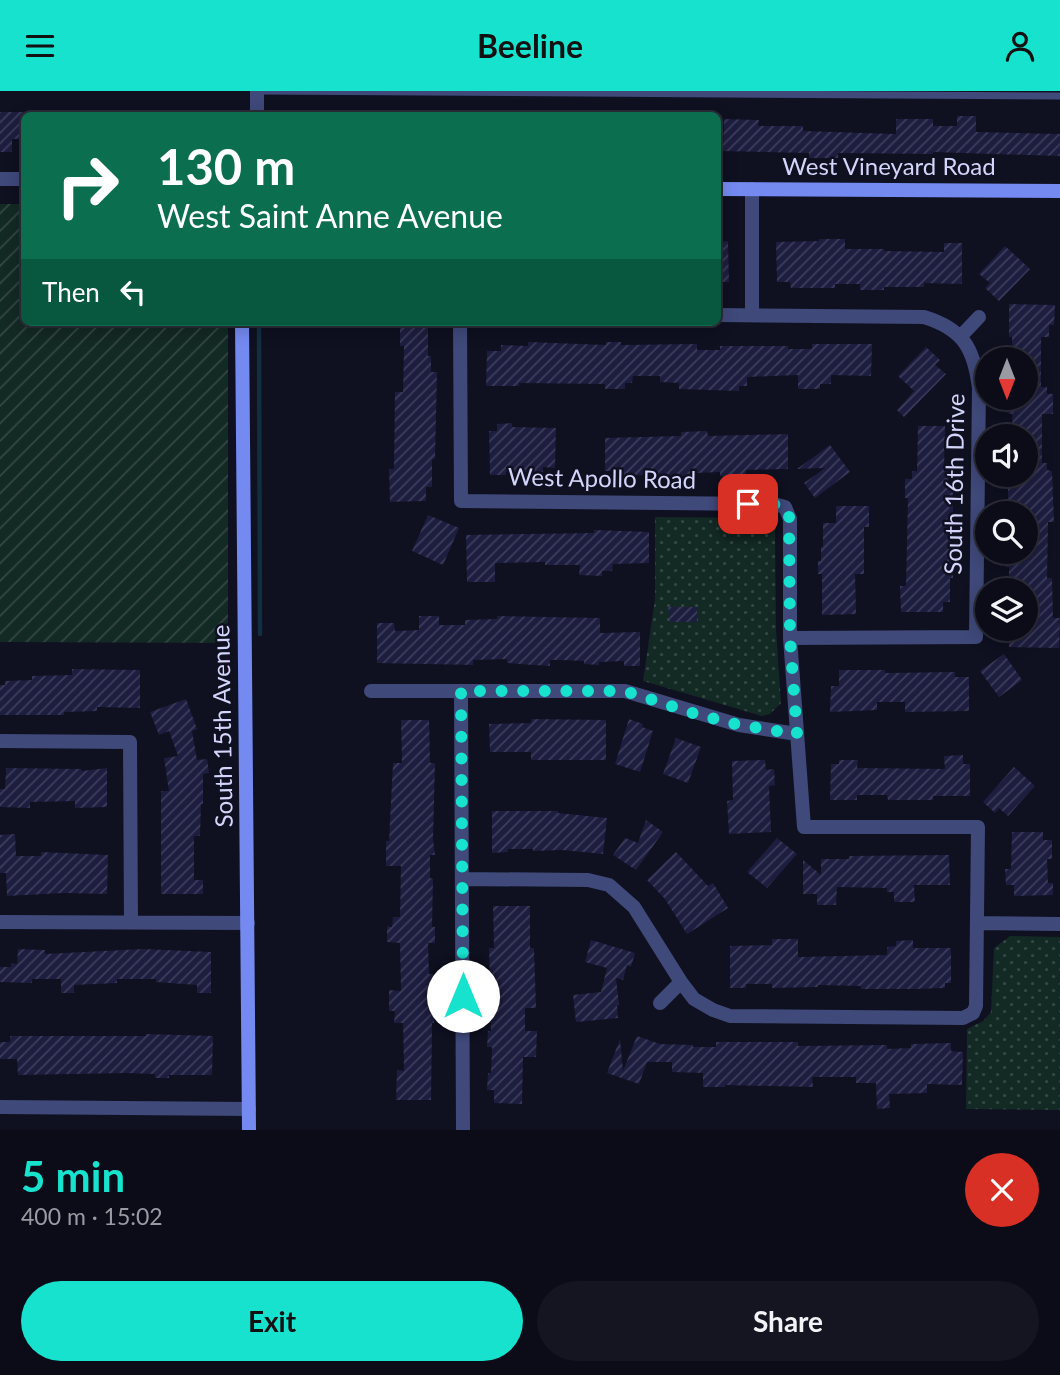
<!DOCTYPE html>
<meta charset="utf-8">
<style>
body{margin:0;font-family:Lato,sans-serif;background:#141521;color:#f1f3f6;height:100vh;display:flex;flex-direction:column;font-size:26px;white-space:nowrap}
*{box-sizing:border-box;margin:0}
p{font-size:23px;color:#9a9ba2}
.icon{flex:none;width:38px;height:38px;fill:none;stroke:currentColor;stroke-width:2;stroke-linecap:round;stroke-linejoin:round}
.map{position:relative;height:1039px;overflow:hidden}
.sheet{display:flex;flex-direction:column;background:#0b0c18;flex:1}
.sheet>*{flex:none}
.hud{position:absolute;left:21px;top:21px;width:700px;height:214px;border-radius:10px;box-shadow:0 4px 18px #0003,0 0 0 2px #2b2c37;background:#0b6e4f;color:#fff;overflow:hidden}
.needle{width:46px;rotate:180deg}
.fabs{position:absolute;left:975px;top:256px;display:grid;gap:14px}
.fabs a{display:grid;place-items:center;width:63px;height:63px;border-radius:50%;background:#0b0c18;box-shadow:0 4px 18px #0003,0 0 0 2px #2b2c37;font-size:35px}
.pin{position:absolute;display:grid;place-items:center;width:60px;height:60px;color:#fff;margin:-30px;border-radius:14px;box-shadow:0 4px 10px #0006}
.me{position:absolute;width:77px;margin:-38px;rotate:0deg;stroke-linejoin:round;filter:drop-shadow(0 0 5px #0008)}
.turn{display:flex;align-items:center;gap:24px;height:147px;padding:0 21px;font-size:32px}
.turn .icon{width:91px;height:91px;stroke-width:2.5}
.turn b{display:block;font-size:49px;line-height:60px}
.then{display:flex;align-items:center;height:66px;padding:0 21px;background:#0003;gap:14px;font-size:26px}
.round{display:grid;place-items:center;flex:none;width:74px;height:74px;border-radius:37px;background:#141521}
.head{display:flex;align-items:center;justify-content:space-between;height:119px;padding:0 21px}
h1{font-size:42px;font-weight:700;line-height:52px;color:#17e2ce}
.primary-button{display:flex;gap:14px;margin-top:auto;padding:14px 21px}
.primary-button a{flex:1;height:80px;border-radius:42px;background:#17e2ce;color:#111;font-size:28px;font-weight:700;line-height:80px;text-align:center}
.primary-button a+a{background:#141521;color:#f1f3f6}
header{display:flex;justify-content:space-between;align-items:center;height:91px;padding:0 21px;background:#17e2ce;color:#111;font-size:32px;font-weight:700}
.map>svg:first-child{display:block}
.park{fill:url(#park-dots)}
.garden{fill:url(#garden-furrows)}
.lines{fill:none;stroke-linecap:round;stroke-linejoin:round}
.stream{stroke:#122e41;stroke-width:4.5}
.building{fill:url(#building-hatch)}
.lane{stroke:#3f497a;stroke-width:7}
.street{stroke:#3f497a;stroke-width:14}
.secondary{stroke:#748af1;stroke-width:14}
.route{stroke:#17e2ce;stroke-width:12;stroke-dasharray:0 21.6}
.labels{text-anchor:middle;stroke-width:5;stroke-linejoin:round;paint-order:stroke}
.street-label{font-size:24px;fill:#d3d6fa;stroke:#0f1020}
</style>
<header><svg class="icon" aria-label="menu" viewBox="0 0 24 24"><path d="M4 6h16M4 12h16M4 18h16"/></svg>Beeline<svg class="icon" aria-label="person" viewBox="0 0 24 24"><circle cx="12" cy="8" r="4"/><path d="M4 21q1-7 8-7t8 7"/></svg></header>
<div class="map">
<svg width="1060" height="1039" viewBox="0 0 1060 1039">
<defs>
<pattern id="park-dots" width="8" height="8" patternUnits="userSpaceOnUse" patternTransform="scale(1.75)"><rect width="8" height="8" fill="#132924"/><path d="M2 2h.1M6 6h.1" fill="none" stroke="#344745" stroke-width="1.8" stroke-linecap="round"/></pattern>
<pattern id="garden-furrows" width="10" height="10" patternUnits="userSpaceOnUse" patternTransform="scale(1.75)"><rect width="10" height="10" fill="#132924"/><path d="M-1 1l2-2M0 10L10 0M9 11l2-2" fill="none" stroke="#344745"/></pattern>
<pattern id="building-hatch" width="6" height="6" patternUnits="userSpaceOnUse" patternTransform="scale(1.75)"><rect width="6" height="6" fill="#1d1d3f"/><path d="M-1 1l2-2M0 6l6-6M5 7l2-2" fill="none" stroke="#3d3d5c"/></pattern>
</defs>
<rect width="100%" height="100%" fill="#0f1020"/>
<!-- park -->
<path class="park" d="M655 426 766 427 771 429 775 436 776 538 781 612 770 623 762 625 643 590 655 508Z
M1010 845 1060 846V1019L966 1018 967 938 983 930 991 921 994 857Z"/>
<!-- garden -->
<path class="garden" d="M0 113H24V231H228V552L0 551Z"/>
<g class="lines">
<!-- stream -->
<path class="stream" d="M259 231 260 543"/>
</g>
<!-- building -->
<path class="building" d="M0 21H24V48H12V61H0Z
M957 25H976V41L1060 43V65L933 61V63L838 62V67H809V62L723 60 724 28 759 29 758 35H803V40L896 43V28H933V35H957Z
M819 148H845V158H884V160L944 161V152H962V193L924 192V196H884V199H860V193H835V197H791L790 191H777L776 151 819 150Z
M728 150 729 191H718V151Z
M1005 155 1030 178 999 210 985 197 990 192 979 183Z
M1009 213 1055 214 1054 234H1049V246H1041V296H1047V303H1053V323H1042V372H1047V379L1052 380 1054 431H1048V437L1047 487H1052L1053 527H1060L1059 557 1009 556V537H1026V499H1009V476H1006L1007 460H1026V422H1008V383H1026V345H1013L1012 323 1007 322V308L1026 306V268H1012V246H1009Z
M400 231H428V265H431V281H437L435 368H432V396H426V410L390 411 389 378H394L395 301H403L404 255H400Z
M528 251 606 254V251H621V254L697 253V259H720V255H788V258H812V253H872L871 285 831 284V293H820V298H798V284L747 286V295H739V300L679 298V292L660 291V285H633L632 292H625V298H605V293L519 292V295H486L487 260H501V254L528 255Z
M926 256 940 269 935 274 946 283 904 326 897 319 914 300 898 285Z
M512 332V336L556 337 555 377 543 376V381H506V384H490L489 340H497V333Z
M918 335H945L944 380H949V392H953V433H951L950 468H953V487H950V511H943V521H901L900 495H906L908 407H905V388H912V380H917Z
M707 340 708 345 788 343V378L746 379V385H720V381L696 382V385L619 384V380H605V347L681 345V341Z
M830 354 850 381 815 407 804 392 825 377 797 378Z
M836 415H869V436H864V483H855L856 523 822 524V483H818V470H821V456H823V432H836Z
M428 424 459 437 443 474 412 460Z
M594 439 649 441V472L613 473 612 480H602V485L579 484 580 474H545V471L495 472V491H467L466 444 594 442Z
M668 516H697V531H670Z
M419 525H439V534H465V529L497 528V525L600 527V542L640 541V575H624V570L599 571V574L584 573V570L560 569H550V575L533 574 507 572V568L473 569V574L377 572V532H394L395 540 419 539Z
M1004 563 1022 589 999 606 980 580Z
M72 578 140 579V617L97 616V620L64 621V624H0V594H5V590L32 589V585L72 584Z
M839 579H885V582L955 581V586H969V620L905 621V611H877V619L830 621 831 595H839Z
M186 608 197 638 192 640 197 669 207 668 209 682 203 683V713H201L200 745H194V789H203V803H161V700H169L164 667 178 665 169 640 159 644 150 621Z
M532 628 606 629V669H531V661H490L489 633 531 632Z
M629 628 643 633 642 636 653 640 640 681 615 673Z
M401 629H429L430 672H435L433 749 435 764H430V787L433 788 432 836H435V852H428L429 883H433L435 913 434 932H432L431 1009H396L397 979 404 980 403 932H394L395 920H389V899L401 900 400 852 387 851V835L392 836 393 826H400L401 775H386V750H389L393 672H402Z
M676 647 701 656 688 692 663 683Z
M963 664V673H970V705H933V709H888L887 704H857V709H830L831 673H839V669H858L857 677 945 678 944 665Z
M765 669 766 679 774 678 775 694 769 695 771 741 729 743 727 710 733 709 732 670Z
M1014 676 1035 695 1008 725 999 717 995 722 983 711Z
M6 677 81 678 82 680 107 677V716L75 717V710L30 711V717L0 716V698H5Z
M492 720H558V722L607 727 603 763 562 759 533 760V758H508V761L492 762Z
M646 729 663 741 636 779 613 764 625 747 638 752Z
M1012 741H1043V749H1052V768H1047L1048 792H1053V804L1014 805V794H1006L1005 778H1011Z
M15 743 16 765H41V761L108 764 107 803 64 802 7 805 6 782H0V744Z
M777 747 797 763 767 797 747 781Z
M676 761 708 795 713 792 728 817 687 843 665 808 647 789Z
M949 764 950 794H914L915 811H894V801H887V797L837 796 836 814H817V803H803V769L821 784V768H849V765Z
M493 815H530V857H534L536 917H525V940H537L536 966H523L522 1013 494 1012V999H487L488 982H491L492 956H487L488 940H491L489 857H494Z
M772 848H798V866L887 864V856L896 855V850L913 849V857H951V892H945V897L914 898H861V895L818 894V896L772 897V893H746V897H730V855L772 854Z
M591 849 635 862 631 876 627 874 623 889 616 887 619 914H617L618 927 576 931 573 904 601 901 607 877 585 871Z
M18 858 45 859V863L143 858 211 861V902H197V894L156 891V888H117V892L74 894V902H61V888H32V892L0 891V876H11V872L17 873Z
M146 943 213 945 212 984H169V987H155V983L127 982 18 984 17 968H0V951H10V945H146Z
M637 945 660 953 693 954V956H716V951H798V955L887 954V958L911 957V953L951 952V960L963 961 962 994 927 993V1002L889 1003 890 1017 877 1018 876 992H856V986H812L813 996 725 994V996H703V982L672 981V971H647L639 993 607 982 620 948 623 980Z"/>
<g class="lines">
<!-- lane -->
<path class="lane" d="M257 0 1060 5"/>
<!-- street -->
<path class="street" d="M257 0V24
M0 88H24
M752 98V224
M718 224 924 226C963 238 974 257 979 297L976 546 790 547
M460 231 461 410 774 413 785 416 790 428V547L804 736H978L976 915 973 922 963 927 730 925 713 919 694 908 681 891 634 816 609 794 588 789 462 788
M961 245 979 226
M371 600H625L739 634 797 643
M461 600 463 1039
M0 650 130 651 131 831
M0 831 248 832
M977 832 1060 833
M660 912 681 891
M0 1016 249 1018"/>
<!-- secondary -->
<path class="secondary" d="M718 98 1060 100
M242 231 249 1039"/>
</g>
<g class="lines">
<!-- route -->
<path class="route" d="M463 905 461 600H625L699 624 739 634 797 643 790 547 789 422C781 409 761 413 748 413"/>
</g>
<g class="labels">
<!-- street labels -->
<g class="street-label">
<text x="889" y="84">West Vineyard Road</text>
<text transform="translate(602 388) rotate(1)" y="8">West Apollo Road</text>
<text transform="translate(955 393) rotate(-89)" y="8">South 16th Drive</text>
<text transform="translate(223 635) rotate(-91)" y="8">South 15th Avenue</text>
</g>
</g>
</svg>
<div class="fabs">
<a><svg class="needle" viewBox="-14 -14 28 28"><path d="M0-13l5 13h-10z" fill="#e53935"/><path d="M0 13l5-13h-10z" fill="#9a9ba2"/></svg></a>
<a><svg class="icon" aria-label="sound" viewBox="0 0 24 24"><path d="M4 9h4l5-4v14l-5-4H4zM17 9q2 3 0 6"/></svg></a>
<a><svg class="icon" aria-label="search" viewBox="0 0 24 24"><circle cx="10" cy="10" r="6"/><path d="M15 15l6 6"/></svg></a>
<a><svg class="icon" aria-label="layers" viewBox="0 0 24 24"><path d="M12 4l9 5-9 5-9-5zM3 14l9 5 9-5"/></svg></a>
</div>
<div class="pin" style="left:748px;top:413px;background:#d93025"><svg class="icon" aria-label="arrive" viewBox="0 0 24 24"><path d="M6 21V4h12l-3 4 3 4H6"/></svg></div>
<svg class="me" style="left:463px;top:905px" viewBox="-20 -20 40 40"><circle r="19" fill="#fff"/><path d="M0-13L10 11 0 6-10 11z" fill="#17e2ce"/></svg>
<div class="hud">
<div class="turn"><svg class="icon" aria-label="right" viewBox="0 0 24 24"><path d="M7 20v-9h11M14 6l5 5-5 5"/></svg><div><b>130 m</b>West Saint Anne Avenue</div></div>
<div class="then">Then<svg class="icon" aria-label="left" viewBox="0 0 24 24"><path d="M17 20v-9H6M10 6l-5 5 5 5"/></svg></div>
</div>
</div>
<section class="sheet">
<div class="head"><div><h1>5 min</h1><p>400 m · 15:02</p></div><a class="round" style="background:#d93025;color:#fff"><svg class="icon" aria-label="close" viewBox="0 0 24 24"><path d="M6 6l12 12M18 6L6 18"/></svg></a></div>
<div class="primary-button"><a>Exit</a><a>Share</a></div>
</section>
